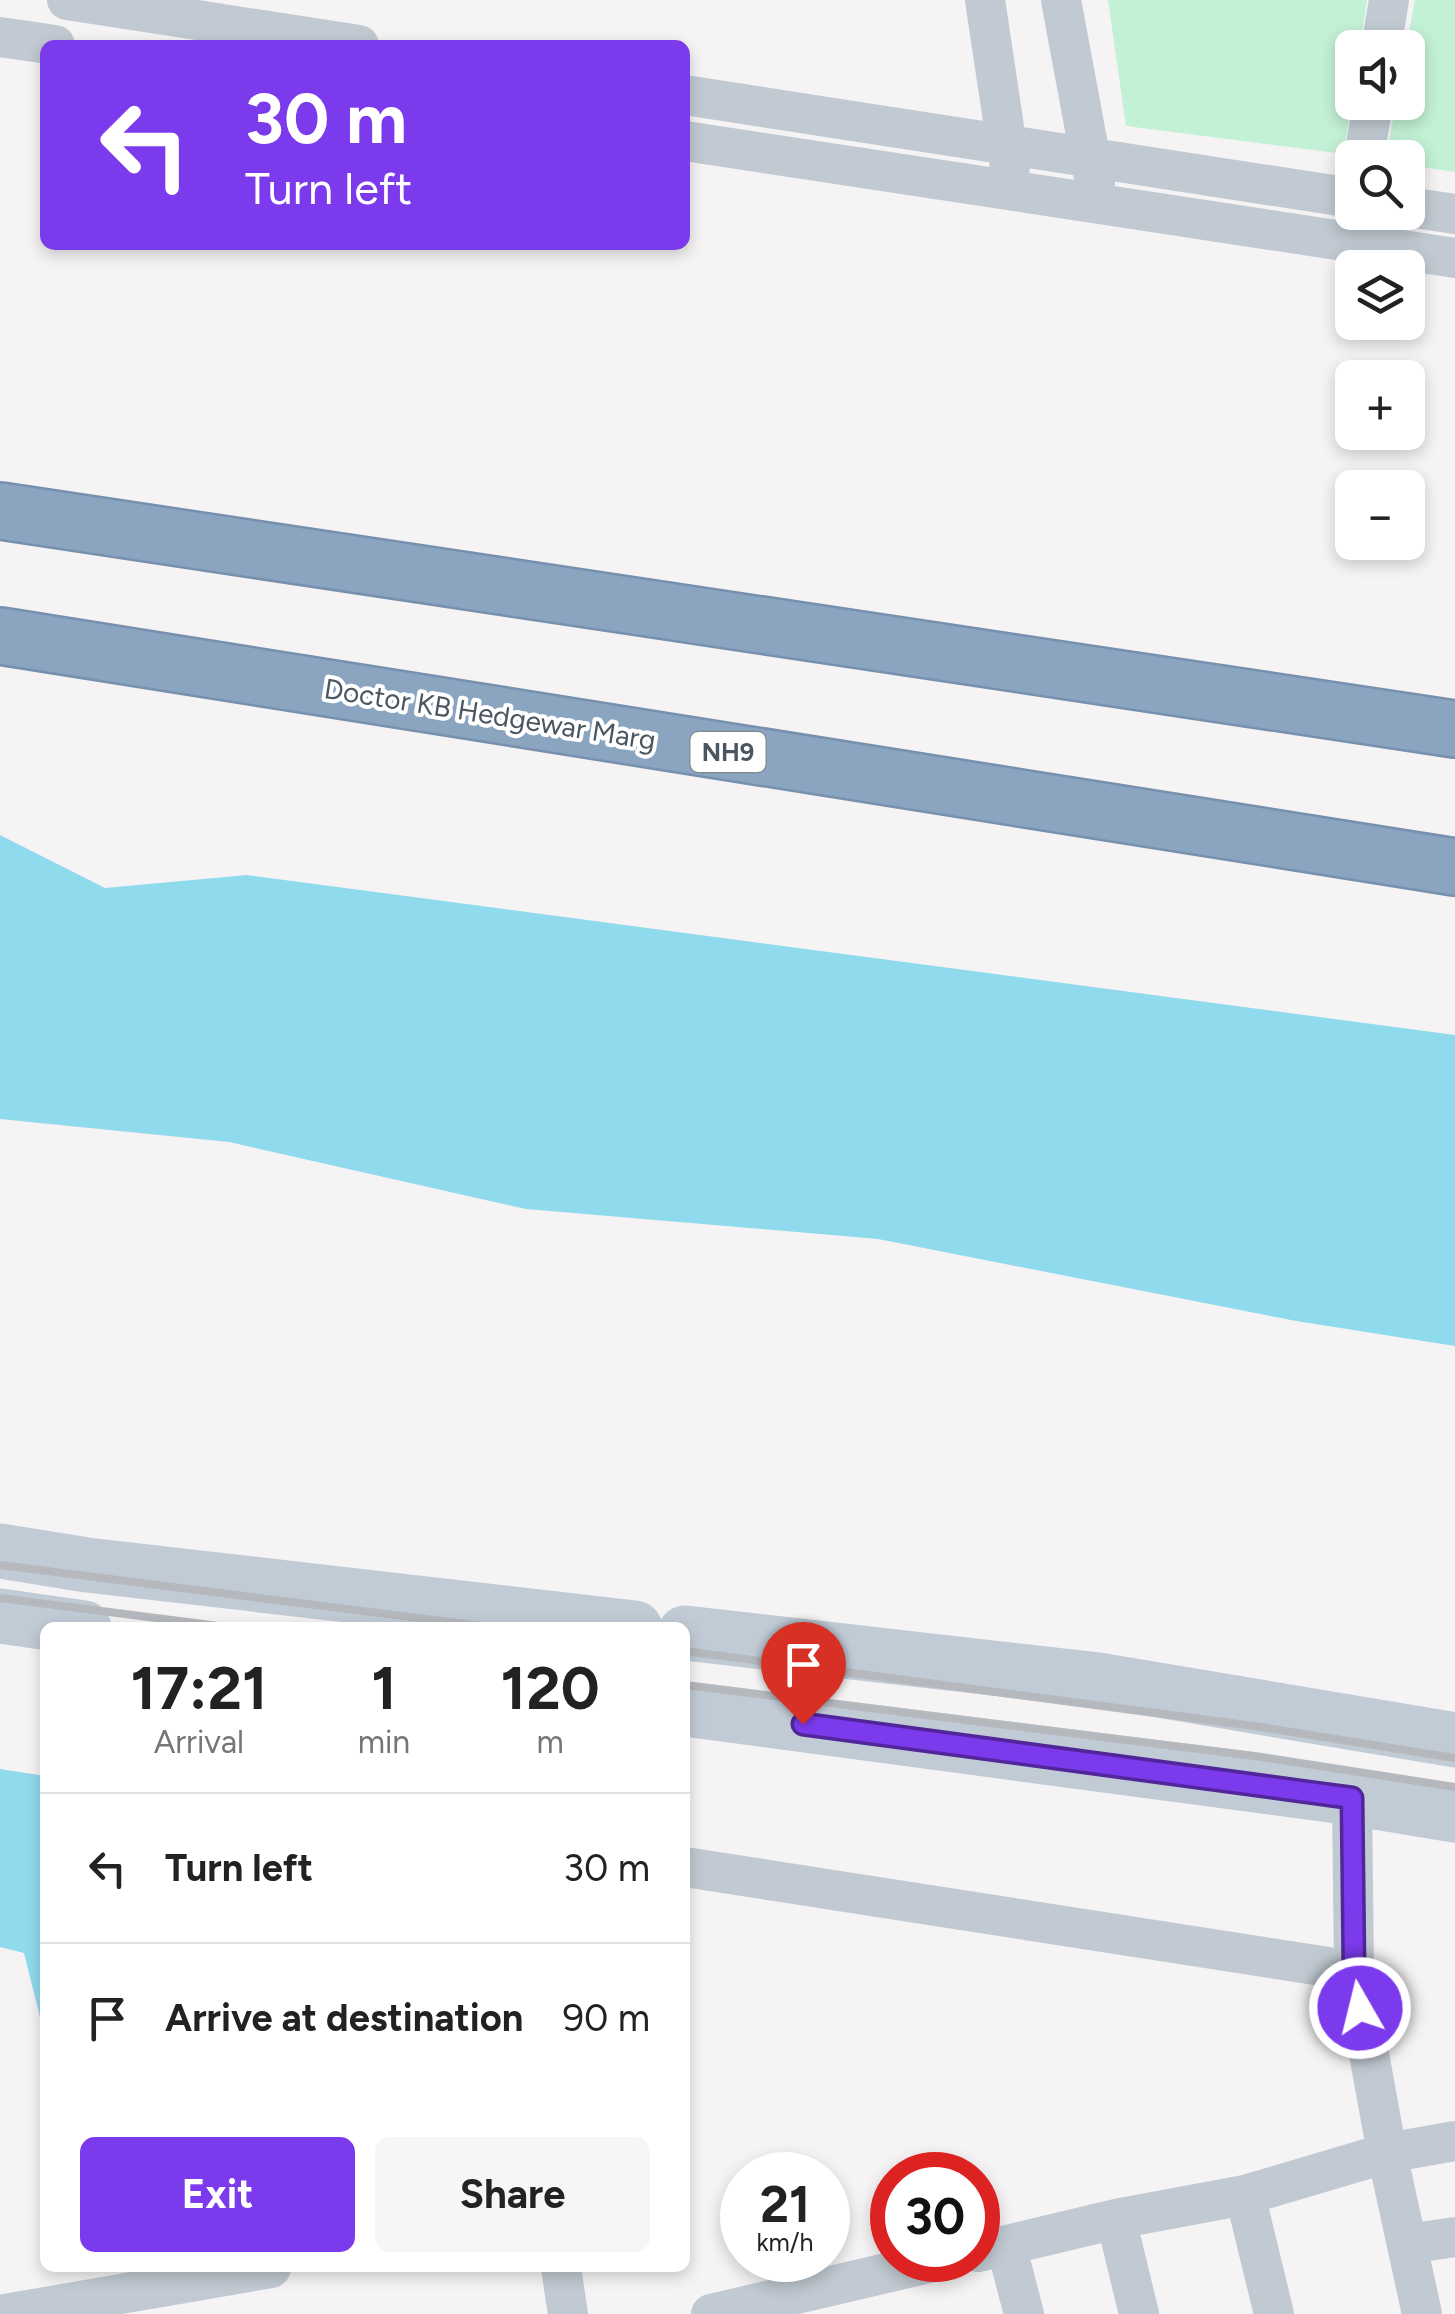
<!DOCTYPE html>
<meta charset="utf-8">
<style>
body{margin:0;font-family:Figtree,sans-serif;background:#f6f6f6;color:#222;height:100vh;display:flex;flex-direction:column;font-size:38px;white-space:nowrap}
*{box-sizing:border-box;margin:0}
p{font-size:32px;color:#767676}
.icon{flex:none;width:55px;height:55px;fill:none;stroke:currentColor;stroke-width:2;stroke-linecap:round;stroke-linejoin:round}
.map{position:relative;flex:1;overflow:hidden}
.sheet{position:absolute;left:40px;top:1622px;width:650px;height:650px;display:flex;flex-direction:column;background:#fff;border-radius:15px;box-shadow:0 5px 15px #0003}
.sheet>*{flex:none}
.guide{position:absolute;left:40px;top:40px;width:650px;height:210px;border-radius:15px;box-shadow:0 5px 15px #0003;background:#7c3aed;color:#fff;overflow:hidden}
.fabs{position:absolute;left:1335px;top:30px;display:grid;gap:20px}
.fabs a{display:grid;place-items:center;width:90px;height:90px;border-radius:15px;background:#fff;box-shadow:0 5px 15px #0003;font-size:50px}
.speed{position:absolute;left:720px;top:2152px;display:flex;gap:20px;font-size:50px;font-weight:700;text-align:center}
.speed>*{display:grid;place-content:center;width:130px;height:130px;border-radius:50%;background:#fff;box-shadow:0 5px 15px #0003;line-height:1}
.speed small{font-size:25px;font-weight:400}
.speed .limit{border:15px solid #d22;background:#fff;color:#111}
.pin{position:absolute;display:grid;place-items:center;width:85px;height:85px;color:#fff;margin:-102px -42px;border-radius:50% 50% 50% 0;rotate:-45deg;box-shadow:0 0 10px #0007}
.pin .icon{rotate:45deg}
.me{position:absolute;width:110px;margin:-55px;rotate:352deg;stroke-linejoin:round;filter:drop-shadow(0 0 8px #0008)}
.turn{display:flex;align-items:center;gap:35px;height:210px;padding:0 40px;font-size:45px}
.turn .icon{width:130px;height:130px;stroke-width:2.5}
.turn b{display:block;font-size:70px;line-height:85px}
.eta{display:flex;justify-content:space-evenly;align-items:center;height:170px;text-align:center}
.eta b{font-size:60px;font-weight:700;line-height:70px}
.action{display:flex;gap:20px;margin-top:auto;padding:20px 40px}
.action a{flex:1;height:115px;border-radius:15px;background:#7c3aed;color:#fff;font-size:40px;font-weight:700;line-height:115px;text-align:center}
.action a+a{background:#f6f6f6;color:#222}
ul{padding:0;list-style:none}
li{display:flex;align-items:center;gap:30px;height:150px;padding:0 40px;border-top:2px solid #e0e0e0}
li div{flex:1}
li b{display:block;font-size:38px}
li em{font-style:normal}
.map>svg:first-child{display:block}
.green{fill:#c3f1d5}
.water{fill:#90daee}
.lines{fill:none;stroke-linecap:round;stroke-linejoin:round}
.highway-casing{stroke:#7690ad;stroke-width:60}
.street{stroke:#c1cad2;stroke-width:40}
.secondary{stroke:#c1cbd6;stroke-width:55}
.highway{stroke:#8ba5c1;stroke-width:55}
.rail{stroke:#b5b8bd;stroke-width:8}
.route-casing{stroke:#51269a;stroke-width:25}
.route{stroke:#7c3aed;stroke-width:18}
.labels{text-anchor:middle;stroke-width:8;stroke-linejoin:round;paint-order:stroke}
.shield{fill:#fff;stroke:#808990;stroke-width:2.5}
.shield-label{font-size:25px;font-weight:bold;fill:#4a5661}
.street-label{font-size:28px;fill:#4a5661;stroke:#fff}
</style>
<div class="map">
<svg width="1455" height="2314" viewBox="0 0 1455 2314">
<rect width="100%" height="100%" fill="#f5f3f3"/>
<!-- green -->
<path class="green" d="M1108 0H1367L1360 47 1352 48V96L1344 154 1126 126Z
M1415 0H1455V172L1408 165V158L1386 157 1396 103 1408 102 1406 47Z"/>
<!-- water -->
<path class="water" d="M0 835 105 888 247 875 1455 1035V1346L1296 1321 878 1239 526 1209 229 1142 0 1119Z
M0 1769 45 1776V2037L24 1953 0 1947Z"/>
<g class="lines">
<defs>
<path id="highway" d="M0 511 1455 729
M0 636 1455 867"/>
</defs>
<!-- highway casing -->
<use href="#highway" class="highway-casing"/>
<!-- street -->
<path class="street" d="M67 0 359 45
M985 0 1010 167
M1061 0 1095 183
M0 37 55 45
M1381 48 1389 0
M685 95 1352 198
M685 141 1455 258
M1364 158 1373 102
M1408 207 1455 214
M1352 1798 1354 1971 1387 2153 1422 2314
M685 1867 1354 1971
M1245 2195 1274 2314
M1116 2219 1139 2314
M1407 2244 1455 2237
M1006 2245 1024 2314
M978 2252 1116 2219 1245 2195 1387 2153 1455 2141
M561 2268 568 2314
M5 2314 271 2268
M711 2314 942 2260"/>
<!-- secondary -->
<path class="secondary" d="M0 1551 87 1565 635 1628
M0 1616 84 1628
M685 1633 1099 1680 1455 1740
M685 1709 1352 1798 1455 1815"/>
<!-- highway -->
<use href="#highway" class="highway"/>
<!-- rail -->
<path class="rail" d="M0 1565 497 1628
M0 1598 234 1628
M685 1651 1254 1726 1455 1758
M685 1685 1255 1756 1455 1787"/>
</g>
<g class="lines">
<defs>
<path id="route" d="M803 1724 1352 1798 1354 1972 1360 2008"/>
</defs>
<!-- route casing -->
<use href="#route" class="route-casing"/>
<!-- route -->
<use href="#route" class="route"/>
</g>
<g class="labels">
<!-- shield labels -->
<rect class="shield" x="690.5" y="732" width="75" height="40" rx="8"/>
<g class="shield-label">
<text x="728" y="761">NH9</text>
</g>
<!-- street labels -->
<g class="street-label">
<text transform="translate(490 714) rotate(9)" y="10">Doctor KB Hedgewar Marg</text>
</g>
</g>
</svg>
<div class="fabs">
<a><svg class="icon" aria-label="sound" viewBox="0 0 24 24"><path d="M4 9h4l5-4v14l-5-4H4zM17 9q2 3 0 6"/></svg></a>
<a><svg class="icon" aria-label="search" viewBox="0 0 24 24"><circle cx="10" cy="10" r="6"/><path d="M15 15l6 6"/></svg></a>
<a><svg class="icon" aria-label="layers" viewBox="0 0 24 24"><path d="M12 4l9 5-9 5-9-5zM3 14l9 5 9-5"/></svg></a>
<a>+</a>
<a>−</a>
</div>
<div class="speed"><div>21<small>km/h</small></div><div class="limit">30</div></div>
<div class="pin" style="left:803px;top:1724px;background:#d93025"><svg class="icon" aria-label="arrive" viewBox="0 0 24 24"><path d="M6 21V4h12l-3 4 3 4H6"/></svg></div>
<svg class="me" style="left:1360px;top:2008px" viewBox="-20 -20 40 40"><circle r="17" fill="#7c3aed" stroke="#fff" stroke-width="3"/><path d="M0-11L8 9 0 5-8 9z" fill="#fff"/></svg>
<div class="guide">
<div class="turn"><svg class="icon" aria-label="left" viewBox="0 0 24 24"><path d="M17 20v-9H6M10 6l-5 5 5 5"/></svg><div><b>30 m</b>Turn left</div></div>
</div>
<section class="sheet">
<div class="eta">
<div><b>17:21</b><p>Arrival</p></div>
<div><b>1</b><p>min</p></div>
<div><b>120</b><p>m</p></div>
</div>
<ul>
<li><svg class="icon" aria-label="left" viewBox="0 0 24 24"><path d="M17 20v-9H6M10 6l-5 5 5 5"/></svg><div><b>Turn left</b></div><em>30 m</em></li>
<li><svg class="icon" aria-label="arrive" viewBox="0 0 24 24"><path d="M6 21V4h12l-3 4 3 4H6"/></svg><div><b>Arrive at destination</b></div><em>90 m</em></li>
</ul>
<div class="action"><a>Exit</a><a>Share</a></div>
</section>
</div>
